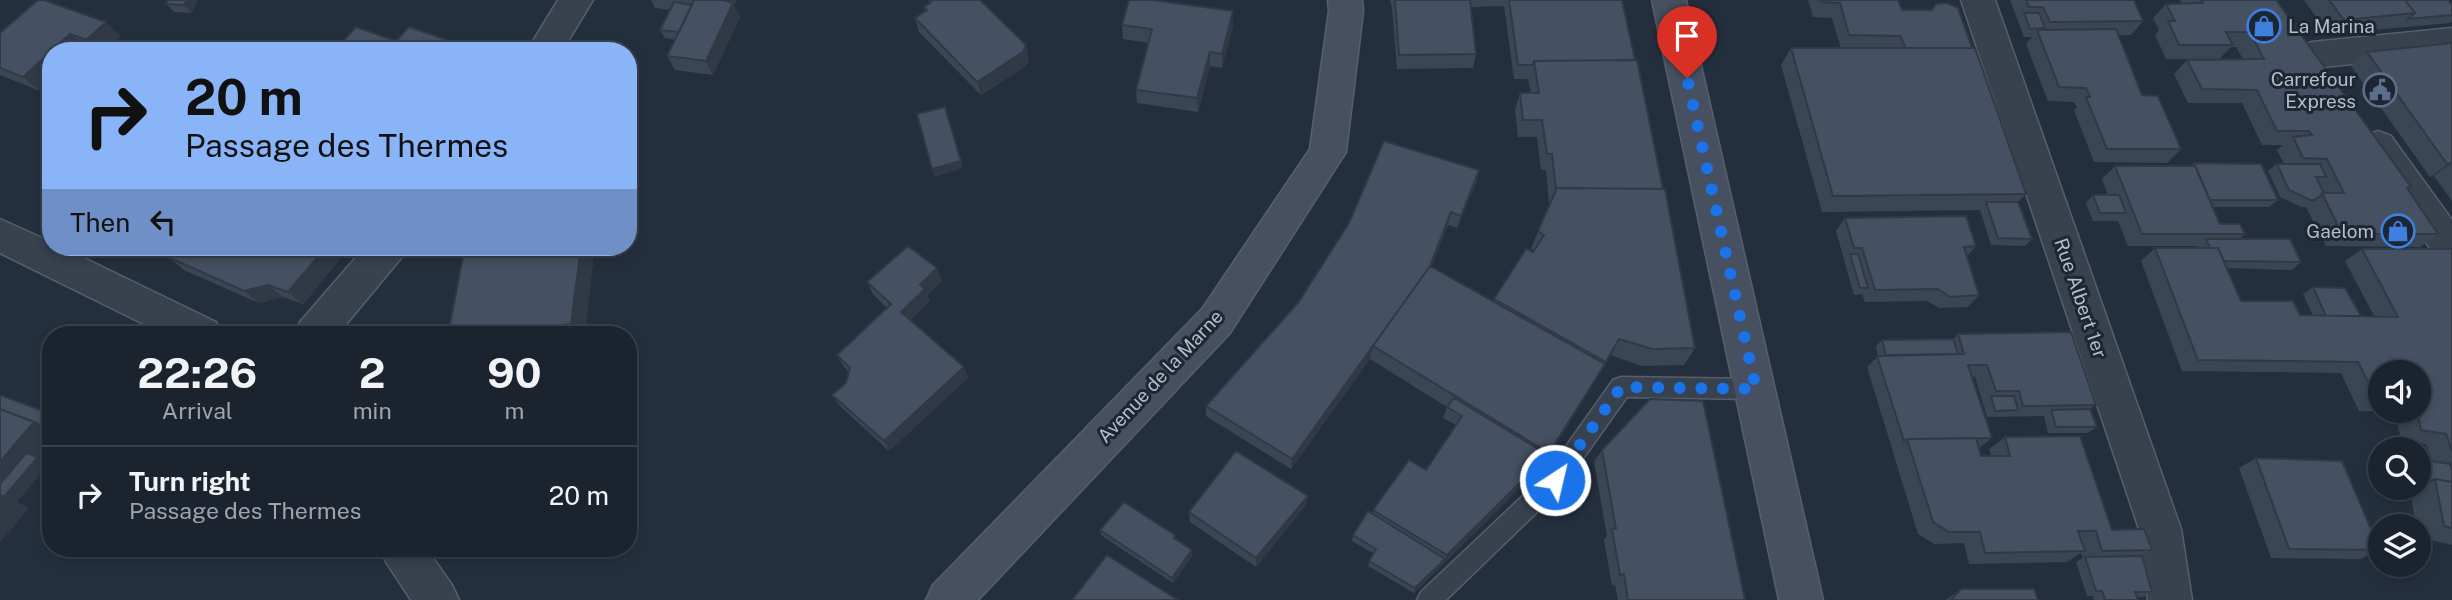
<!DOCTYPE html>
<style>
body{margin:0;font-family:"Public Sans",sans-serif;background:#282f3a;color:#f1f3f6;height:100vh;display:flex;flex-direction:column;font-size:26px;white-space:nowrap}
*{box-sizing:border-box;margin:0}
p{font-size:23px;color:#a0a4aa}
.icon{flex:none;width:38px;height:38px;fill:none;stroke:currentColor;stroke-width:2;stroke-linecap:round;stroke-linejoin:round}
.map{position:relative;flex:1;overflow:hidden}
.panel{position:absolute;left:42px;top:326px;width:595px;height:231px;display:flex;flex-direction:column;background:#1b232e;border-radius:28px;box-shadow:0 4px 10px #0003,0 0 0 2px #39404a}
.panel>*{flex:none}
.top-card{position:absolute;left:42px;top:42px;width:595px;height:214px;border-radius:28px;box-shadow:0 4px 10px #0003,0 0 0 2px #39404a;background:#8ab4f8;color:#111;overflow:hidden}
.buttons{position:absolute;left:2368px;top:360px;display:grid;gap:14px}
.buttons a{display:grid;place-items:center;width:63px;height:63px;border-radius:50%;background:#1b232e;box-shadow:0 4px 10px #0003,0 0 0 2px #39404a;font-size:35px}
.pin{position:absolute;display:grid;place-items:center;width:60px;height:60px;color:#fff;margin:-72px -30px;border-radius:50% 50% 50% 0;rotate:-45deg;box-shadow:0 0 7px #0007}
.pin .icon{rotate:45deg}
.me{position:absolute;width:77px;margin:-38px;rotate:35deg;stroke-linejoin:round;filter:drop-shadow(0 0 5px #0008)}
.turn{display:flex;align-items:center;gap:24px;height:147px;padding:0 28px;font-size:32px}
.turn .icon{width:91px;height:91px;stroke-width:2.5}
.turn b{display:block;font-size:49px;line-height:60px}
.then{display:flex;align-items:center;height:66px;padding:0 28px;background:#0003;gap:14px;font-size:26px}
.eta{display:flex;justify-content:space-evenly;align-items:center;height:119px;text-align:center}
.eta b{font-size:42px;font-weight:700;line-height:49px}
ul{padding:0;list-style:none}
li{display:flex;align-items:center;gap:21px;height:98px;padding:0 28px;border-top:2px solid #39404a}
li div{flex:1}
li b{display:block;font-size:26px}
li em{font-style:normal}
.map>svg:first-child{display:block}
.lines{fill:none;stroke-linecap:round;stroke-linejoin:round}
.lane-casing{stroke:#565f6c;stroke-width:3}
.street-casing{stroke:#565f6c;stroke-width:3}
.secondary-casing{stroke:#565f6c;stroke-width:3}
.lane{fill:#38414e;fill-rule:evenodd}
.street{fill:#38414e;fill-rule:evenodd}
.secondary{fill:#465061;fill-rule:evenodd}
.wall{fill:#3b4654}
.shaded-wall{fill:#303945}
.building{fill:#455162;stroke:#303945;stroke-width:2}
.route{stroke:#1a73e8;stroke-width:12;stroke-dasharray:0 21.6}
.labels{text-anchor:middle;stroke-width:6;stroke-linejoin:round;paint-order:stroke}
.poi-label{font-size:19px;fill:#b4bcc9;stroke:#1d2633;text-anchor:end}
.street-label{font-size:19px;fill:#b4bcc9;stroke:#1d2633}
</style>
<div class="map">
<svg width="2452" height="600" viewBox="0 0 2452 600">
<rect width="100%" height="100%" fill="#242f3e"/>
<g class="lines">
<defs>
<path id="lane" d="M1621 377 1756 379 1764 382 1767 389 1764 396 1756 399 1627 397 1563 487 1446 600H1417L1421 592 1547 473 1613 380Z"/>
<path id="street" d="M558 0H593L562 51H527Z
M1961 0H1995L2181 529 2192 600H2148L2139 529Z
M2452 28V54L2312 68 2300 64 2295 55 2300 46 2312 42Z
M2378 131 2391 136 2452 220V266L2439 261 2365 156 2360 146 2365 136Z
M0 219 51 242V247H61L216 322 221 334H164L0 253Z
M365 247H407L401 258 338 334H295L300 322Z
M380 548H426L452 585 459 600H411L386 562Z"/>
<path id="secondary" d="M1328 0H1362L1363 11 1346 152 1230 333 978 600H926L933 585 1202 309 1310 149 1329 11Z
M1652 0H1686L1823 600H1779Z"/>
</defs>
<!-- lane casing -->
<use href="#lane" class="lane-casing"/>
<!-- street casing -->
<use href="#street" class="street-casing"/>
<!-- secondary casing -->
<use href="#secondary" class="secondary-casing"/>
<!-- lane -->
<use href="#lane" class="lane"/>
<!-- street -->
<use href="#street" class="street"/>
<!-- secondary -->
<use href="#secondary" class="secondary"/>
</g>
<!-- wall -->
<path class="wall" d="M198 0 192 13 174 12 166 4Z
M651 0H737L734 5 740 17 713 75 675 70 667 56 675 40 665 38 660 30 670 10 655 8Z
M928 0 1026 45 1029 60 1026 66 981 95 919 32 915 18 925 11 924 7 929 3Z
M1390 0H1622L1695 348 1684 365 1642 366 1610 355 1597 378 1543 465 1414 593 1368 566 1373 553 1352 541 1353 535 1372 513 1373 510 1426 470 1456 425 1443 418 1447 407 1370 359 1291 469 1206 416V406L1479 170 1476 183 1457 228 1448 225 1431 267 1494 302 1534 251 1531 249 1549 204 1546 170H1541L1537 137H1518L1515 110 1520 93H1531L1528 79H1514L1504 6 1471 7 1476 54 1473 68 1397 69 1392 8Z
M1808 0H1898L1902 10 1972 48 2026 194 2018 202 2032 239 2025 246 1991 245 1980 210 1822 212 1781 65 1791 48H1841L1832 18 1813 17Z
M2010 0H2134L2143 21 2131 35H2118L2142 94 2181 149 2167 163 2094 162 2074 110 2077 107 2074 102 2048 101 2026 44 2032 37H2024Z
M2180 0H2276L2411 187 2408 189 2438 234 2420 247 2326 246 2306 207H2301L2280 197 2268 171 2277 164H2284L2277 150 2283 145H2262L2242 103H2188L2174 74 2187 60 2243 59 2236 47H2231L2219 59H2166L2155 35 2159 30 2153 18 2166 4H2182Z
M2304 0H2448L2452 5V21L2450 23 2328 34Z
M1233 11V26L1222 68 1210 66 1198 112 1137 103 1136 90 1149 43 1123 39 1122 25Z
M0 33 121 36 105 51H51V81L40 91 0 75Z
M2452 43V201L2434 176 2430 177 2351 66 2367 52Z
M2194 163 2278 200 2269 207H2213L2220 224 2245 234 2239 239 2301 262 2292 270 2227 268 2241 301 2300 315 2313 316 2303 294 2313 287 2361 316H2374L2345 261 2362 249H2452V467H2451L2452 470V545L2418 537V527H2416L2410 488H2418V459L2432 461 2426 444 2401 441 2395 411H2418V373H2380V411H2359L2341 373 2182 371 2141 261 2155 248H2198L2197 246H2128L2118 221H2093L2086 203 2093 195H2108L2102 179 2115 166H2191Z
M1845 218 1976 246 1967 256 1979 295 1968 307 1939 308 1927 301 1865 302 1862 294 1854 295 1836 231Z
M178 247H329L341 258 303 304 283 297 259 303 184 270 168 257Z
M594 252 585 334H448Z
M942 281 927 295 930 301 910 320 964 367 968 378 889 451 839 405 832 395 846 383 849 372 843 366 837 355 887 308 873 294 867 282Z
M1958 334 2096 405 2090 409 2097 427 2088 433H2048L2044 416 1987 417 1975 377H1972L1992 438 1979 448 1981 456H1991L1989 449 2005 437 2112 530 2152 550 2142 556 2152 592 2143 597H2137L2138 600H2094L2093 596H2087L2076 562 2083 558 2081 553 2067 562 1969 564 1964 543 1934 544 1918 534 1867 367 1878 356 1876 346 1882 340 1953 339Z
M1602 450 1745 600H1618L1615 585 1612 586 1604 540 1607 536 1594 462Z
M2256 458 2380 550 2360 559 2271 558 2239 468Z
M1308 496 1306 505 1256 567 1190 522 1189 512Z
M1100 530 1192 556 1173 583 1101 535Z
M1961 589 2038 600H1946Z"/>
<!-- shaded-wall -->
<path class="shaded-wall" d="M187 0H198L192 13 184 5Z
M723 0H737L734 5 740 17 713 75 706 61Z
M1233 11V26L1222 68V54Z
M106 22 121 36 105 51H87L92 46 86 40Z
M70 34 86 48 83 51H52Z
M459 44 464 51H453Z
M1026 45 1029 60 1026 66 981 95 977 82Z
M51 52V81L40 91 23 77Z
M1210 52V66L1198 112 1197 98Z
M961 161 963 168 935 177 932 169Z
M2452 163 2434 176 2430 177 2447 164Z
M1479 170 1476 183 1457 228 1461 216Z
M1451 212 1448 225 1426 281 1374 346Z
M320 247H329L341 258 303 304 288 292Z
M581 247H590L594 252 585 334H581L571 324Z
M937 268 942 281 927 295 930 301 906 324 901 312 920 285Z
M268 285 283 297 259 303 244 291Z
M535 328 540 334H534Z
M1619 339 1597 378 1543 465 1414 593 1415 588 1445 559 1447 555 1548 455 1605 364Z
M1373 347 1370 359 1291 469 1292 459Z
M964 367 968 378 889 451 884 441Z
M34 422 51 431V444L39 458 50 463 17 502 29 508 0 543V462Z
M1308 496 1306 505 1256 567V558Z
M1192 550V556L1173 583 1172 578Z"/>
<!-- building -->
<path class="building" d="M38 0H44L106 22 86 40 70 34 23 77 0 68V33Z
M168 0H187L184 5 166 4Z
M694 0H723L733 3 706 61 667 56Z
M929 0H980L1026 45 1023 52 977 82 915 18 927 10 924 7 931 2Z
M1129 0H1152L1233 11 1222 54 1210 52 1197 98 1136 90 1152 29 1122 25Z
M1395 0H1470L1476 54 1399 55Z
M1509 0H1622L1635 60 1534 61 1533 65H1518Z
M1820 0H1898L1902 10H1932L1936 4 1947 3 1958 8 1972 48H1905L1901 36 1849 35 1840 3 1821 2Z
M2026 0H2134L2143 21 2050 22 2043 7H2029Z
M2201 0H2276L2411 187 2407 188 2438 234H2342L2322 193H2344L2327 159 2303 158 2293 137 2312 135 2309 131H2277L2257 90 2202 89 2187 60 2264 59 2250 32H2226L2233 45H2179L2168 21H2175L2166 4 2203 3Z
M2329 0H2405L2415 13 2344 20Z
M2405 0H2448L2452 5V15L2408 19 2415 13Z
M674 2 692 5 679 32 660 30Z
M2024 13H2039L2045 28 2030 29Z
M356 27 396 41 409 27 459 44 453 51H334Z
M2116 29 2142 95 2158 96 2181 149H2107L2086 97H2090L2086 88 2059 87 2037 30Z
M77 40 92 46 87 51H65Z
M2452 43V163L2447 164 2367 52Z
M1791 48H1975L2026 194 1833 196Z
M1637 60 1663 189 1557 188 1556 190 1552 154H1547L1542 120H1523L1520 93H1539L1534 61Z
M945 107 961 161 932 169 917 114Z
M1384 141 1479 170 1461 216 1451 212 1430 266 1292 459 1206 406 1298 303 1349 223Z
M2194 163 2261 164 2278 200H2210Z
M2277 164H2320L2326 177H2316L2324 193 2315 200H2310L2289 190Z
M2115 166H2195L2220 224H2240L2245 234H2142Z
M1557 188 1665 189 1695 348 1652 349 1619 339 1606 362 1494 299 1526 249 1533 252 1544 235 1538 231Z
M2093 195H2119L2126 213H2100Z
M1986 202H2018L2032 239 1998 238Z
M1966 216 1976 246 1964 247 1979 295 1950 297 1938 289 1875 290 1862 248H1854L1845 218Z
M2206 239H2290L2301 262 2224 261 2218 248H2210Z
M908 246 937 268 920 285 925 289 901 312 964 367 884 441 832 395 846 383 850 368 837 355 891 304 867 282Z
M178 247H326L288 292 268 285 244 291 168 257Z
M465 247H581L571 324 535 328 534 334H448Z
M2155 248H2218L2241 301H2293L2300 315 2398 317 2362 249H2452V451L2446 434 2421 430 2417 411H2418V373H2380V400H2377L2358 362 2198 360Z
M1850 254H1858L1868 288H1860Z
M1430 266 1605 364 1549 453 1373 346Z
M2313 287 2345 288 2361 316H2326Z
M2071 332 2096 405 2023 406 2019 391H1996L1987 365H1968L1992 438 1907 439 1904 441 1877 356 1964 354 1958 334Z
M1953 339 1958 354 1886 355 1882 340Z
M0 395 51 414V425L47 429 34 422 0 409Z
M1991 396H2014L2018 410 1995 411Z
M1454 398 1548 455 1447 555 1373 510 1409 460 1426 470 1462 416 1447 407Z
M1650 399 1703 401 1745 600H1628L1624 574 1620 575 1612 529H1616L1602 450Z
M0 409 34 422 0 462Z
M2090 409 2097 427H2056L2051 410Z
M2080 436 2112 530 2144 529 2152 550 2102 551 2096 531H2078L2085 551 1985 553 1980 532H1949L1933 522 1907 439 1976 438 1981 456H2010L2005 437Z
M1236 451 1308 496 1256 558 1189 512Z
M26 453 38 457 3 498 4 497 0 495V484Z
M2256 458 2342 461 2380 550 2289 549Z
M2418 459 2450 464 2452 470V482L2435 479 2421 486Z
M2435 479 2452 482V528L2444 526Z
M1124 502 1175 535 1174 538 1192 550 1172 578 1100 530Z
M1368 511 1445 559 1415 588 1369 561 1376 549 1353 535Z
M1107 555 1178 600H1072Z
M2142 556 2152 592H2135L2138 600H2105L2102 591H2096L2085 557Z
M1961 589H2034L2038 600H1951Z"/>
<g class="lines">
<!-- route -->
<path class="route" d="M1555 480 1621 387 1756 389 1687 78"/>
</g>
<!-- icons -->
<defs>
<symbol id="shop-ring" viewBox="-11 -11 22 22"><circle r="9.5" fill="#1d2633" stroke="#3f7fe0" stroke-width="1.5"/><path d="M-5-2.5h2.3a2.7 3.5 0 0 1 5.4 0H5L5.5 6h-11ZM-1.5-2.5h3a1.5 2.3 0 0 0-3 0Z" fill="#3f7fe0"/></symbol>
<symbol id="civic-ring" viewBox="-11 -11 22 22"><circle r="9.5" fill="#1d2633" stroke="#5c6f8a" stroke-width="1.5"/><path d="M-.6-6.5H3V-4.5H.6V-3L4-1V1h2V6H-6V1h2V-1L-.6-3ZM-1.2 2.5V6h2.4V2.5Z" fill="#5c6f8a"/></symbol>
</defs>
<g fill-rule="evenodd">
<use href="#shop-ring" x="2245" y="7" width="38" height="38"/>
<use href="#civic-ring" x="2361" y="71" width="38" height="38"/>
<use href="#shop-ring" x="2379" y="212" width="38" height="38"/>
</g>
<g class="labels">
<!-- poi labels -->
<g class="poi-label">
<text x="2288" y="33" text-anchor="start">La Marina</text>
<text x="2356" y="86">Carrefour<tspan x="2356" dy="22">Express</tspan></text>
<text x="2374" y="238">Gaelom</text>
</g>
<!-- street labels -->
<g class="street-label">
<text transform="translate(2081 298) rotate(71)" y="7">Rue Albert 1er</text>
<text transform="translate(1160 376) rotate(-47)" y="7">Avenue de la Marne</text>
</g>
</g>
</svg>
<div class="buttons">
<a><svg class="icon" aria-label="sound" viewBox="0 0 24 24"><path d="M4 9h4l5-4v14l-5-4H4zM17 9q2 3 0 6"/></svg></a>
<a><svg class="icon" aria-label="search" viewBox="0 0 24 24"><circle cx="10" cy="10" r="6"/><path d="M15 15l6 6"/></svg></a>
<a><svg class="icon" aria-label="layers" viewBox="0 0 24 24"><path d="M12 4l9 5-9 5-9-5zM3 14l9 5 9-5"/></svg></a>
</div>
<div class="pin" style="left:1687px;top:78px;background:#d93025"><svg class="icon" aria-label="arrive" viewBox="0 0 24 24"><path d="M6 21V4h12l-3 4 3 4H6"/></svg></div>
<svg class="me" style="left:1555px;top:480px" viewBox="-20 -20 40 40"><circle r="17" fill="#1a73e8" stroke="#fff" stroke-width="3"/><path d="M0-11L8 9 0 5-8 9z" fill="#fff"/></svg>
<div class="top-card">
<div class="turn"><svg class="icon" aria-label="right" viewBox="0 0 24 24"><path d="M7 20v-9h11M14 6l5 5-5 5"/></svg><div><b>20 m</b>Passage des Thermes</div></div>
<div class="then">Then<svg class="icon" aria-label="left" viewBox="0 0 24 24"><path d="M17 20v-9H6M10 6l-5 5 5 5"/></svg></div>
</div>
<section class="panel">
<div class="eta">
<div><b>22:26</b><p>Arrival</p></div>
<div><b>2</b><p>min</p></div>
<div><b>90</b><p>m</p></div>
</div>
<ul>
<li><svg class="icon" aria-label="right" viewBox="0 0 24 24"><path d="M7 20v-9h11M14 6l5 5-5 5"/></svg><div><b>Turn right</b><p>Passage des Thermes</p></div><em>20 m</em></li>
</ul>
</section>
</div>
